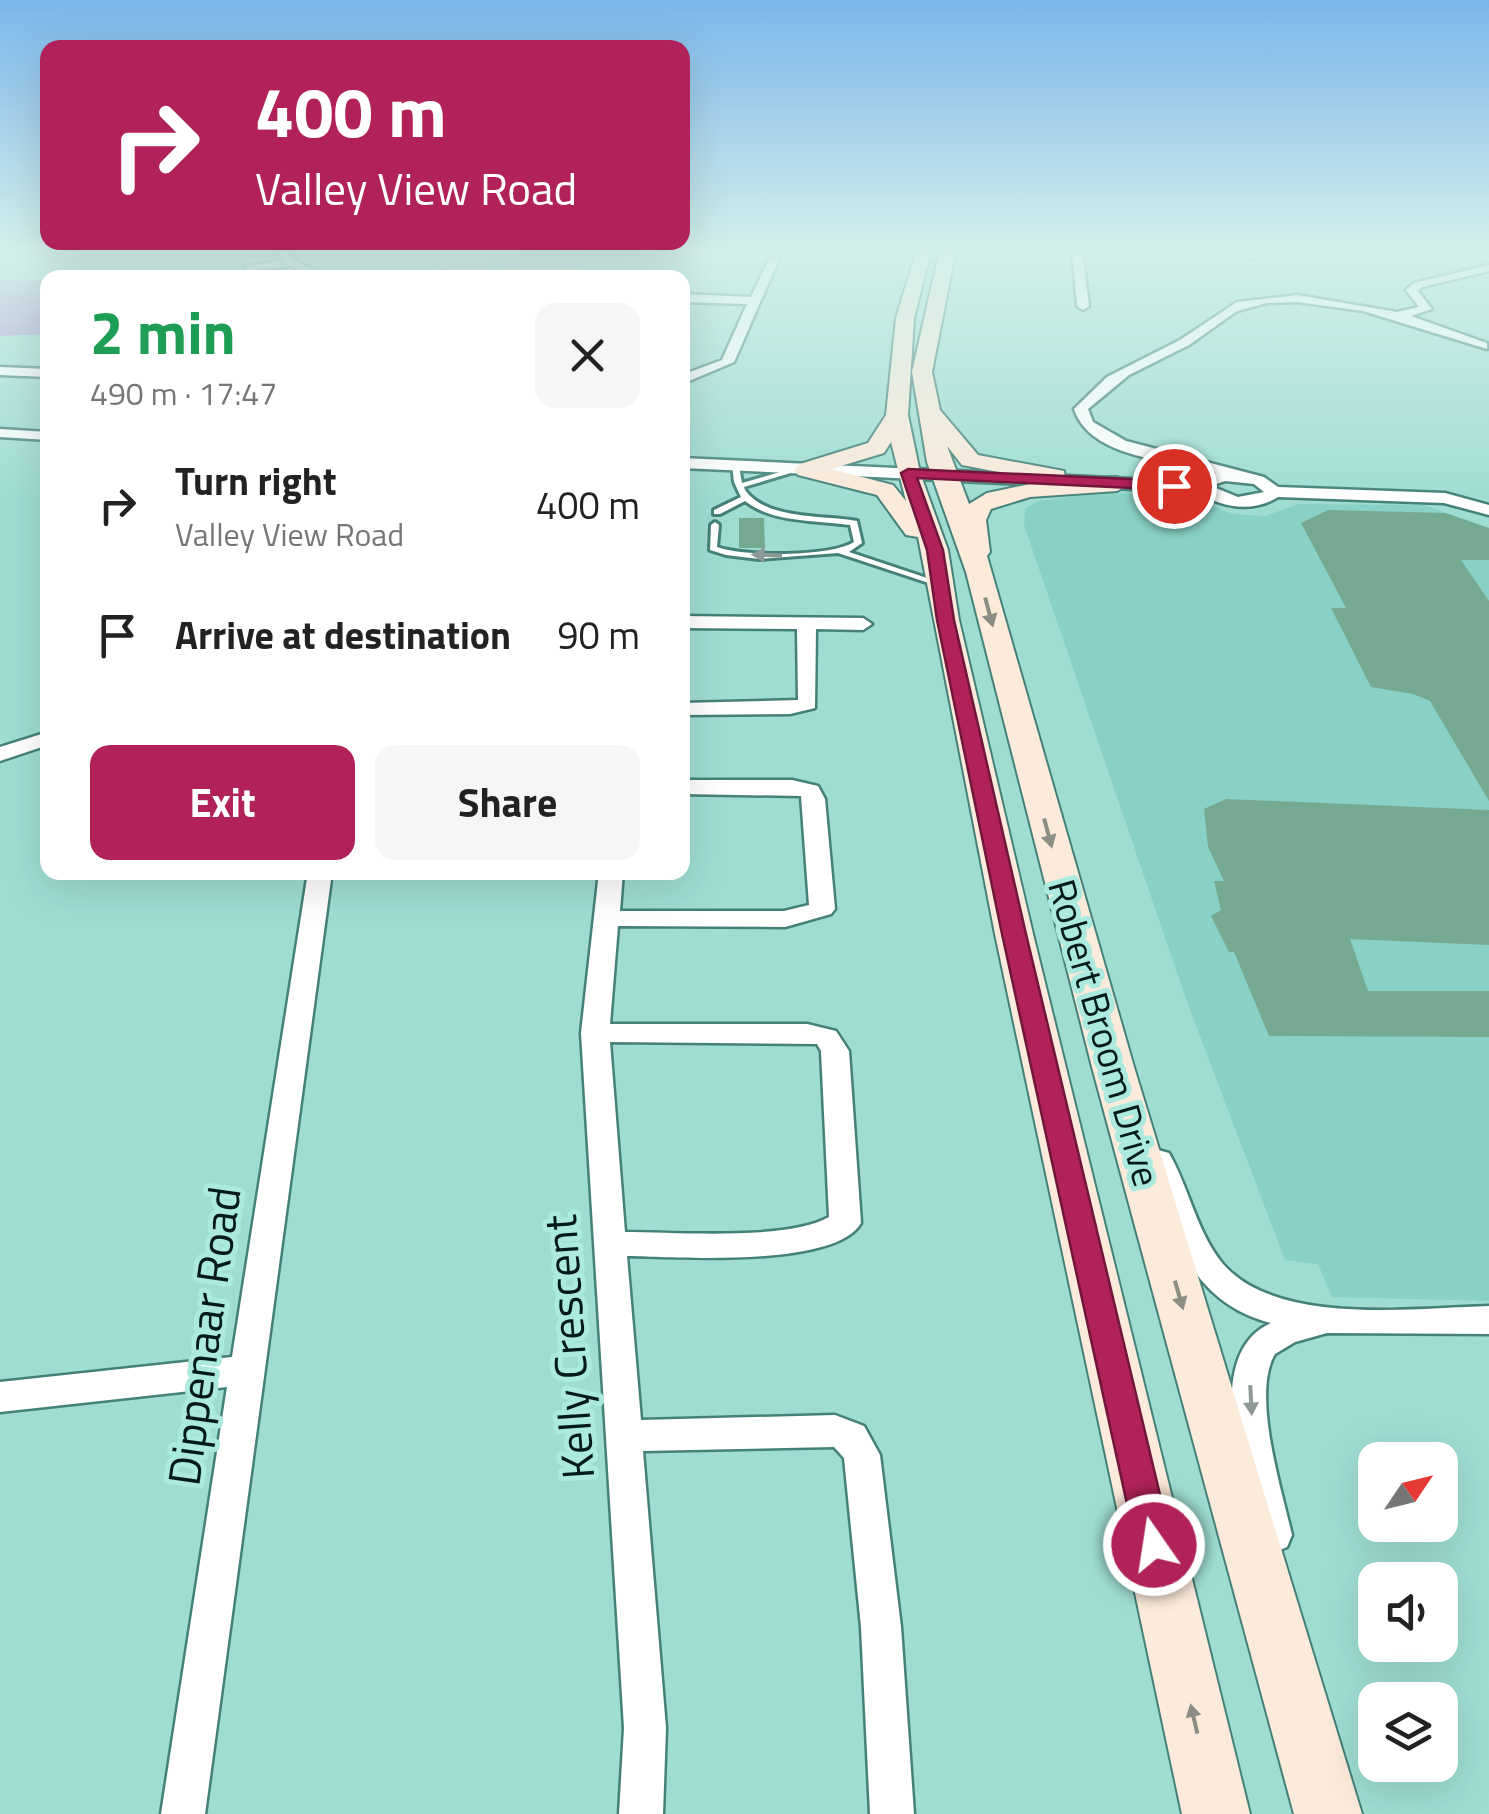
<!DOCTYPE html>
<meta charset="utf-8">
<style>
body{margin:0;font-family:"Titillium Web",sans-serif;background:#f6f6f6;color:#222;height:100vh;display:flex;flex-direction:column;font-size:38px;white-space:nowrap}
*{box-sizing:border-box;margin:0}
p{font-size:32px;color:#767676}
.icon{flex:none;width:55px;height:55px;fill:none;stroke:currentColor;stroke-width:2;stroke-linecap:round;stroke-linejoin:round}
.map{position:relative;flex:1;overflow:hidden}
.panel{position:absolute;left:40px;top:270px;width:650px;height:610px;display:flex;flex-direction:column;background:#fff;border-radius:20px;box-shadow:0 10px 40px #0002}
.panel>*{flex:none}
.guide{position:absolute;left:40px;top:40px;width:650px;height:210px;border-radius:20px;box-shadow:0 10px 40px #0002;background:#b02259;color:#fff;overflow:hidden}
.needle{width:65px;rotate:55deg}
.fabs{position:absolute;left:1358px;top:1442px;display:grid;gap:20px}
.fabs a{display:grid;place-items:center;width:100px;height:100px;border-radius:20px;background:#fff;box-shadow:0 10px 40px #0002;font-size:50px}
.pin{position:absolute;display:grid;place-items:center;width:85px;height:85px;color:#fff;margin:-42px;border:5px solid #fff;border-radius:50%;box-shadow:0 2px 10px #0007}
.me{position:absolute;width:110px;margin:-55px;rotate:347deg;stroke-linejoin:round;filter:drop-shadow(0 0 8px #0008)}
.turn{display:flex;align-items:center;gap:35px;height:210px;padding:0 50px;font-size:45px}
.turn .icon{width:130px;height:130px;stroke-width:2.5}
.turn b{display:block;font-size:70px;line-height:85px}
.round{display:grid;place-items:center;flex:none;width:105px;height:105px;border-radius:20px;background:#f6f6f6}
.summary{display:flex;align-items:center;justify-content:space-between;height:170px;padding:0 50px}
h1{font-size:60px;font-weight:700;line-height:75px;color:#1e9e55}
.action{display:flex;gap:20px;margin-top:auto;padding:20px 50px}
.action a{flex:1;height:115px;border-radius:20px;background:#b02259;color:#fff;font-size:40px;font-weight:700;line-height:115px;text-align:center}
.action a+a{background:#f6f6f6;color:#222}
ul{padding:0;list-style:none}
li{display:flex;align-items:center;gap:30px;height:130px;padding:0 50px}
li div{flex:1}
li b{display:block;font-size:38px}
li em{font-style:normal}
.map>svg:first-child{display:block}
.built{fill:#89d1c6}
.green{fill:#b096d3}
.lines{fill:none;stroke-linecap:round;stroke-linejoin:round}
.stream{stroke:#78b9ec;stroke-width:4}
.building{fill:#76a991}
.lane-casing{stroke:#458179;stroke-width:6}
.street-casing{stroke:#458179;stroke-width:5}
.secondary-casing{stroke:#458179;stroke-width:4}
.lane{fill:#fff;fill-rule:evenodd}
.street{fill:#fff;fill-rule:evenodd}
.secondary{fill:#fceada;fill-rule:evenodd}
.oneway{fill:#8d9897}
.oneway2{fill:#8c8d83}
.route{fill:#b02259;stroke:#72163a;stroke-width:2.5}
.labels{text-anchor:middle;stroke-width:10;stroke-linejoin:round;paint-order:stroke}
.street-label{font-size:38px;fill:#021b18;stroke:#aceae0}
.near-street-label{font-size:45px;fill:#021b18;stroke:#aceae0}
</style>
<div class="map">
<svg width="1489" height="1814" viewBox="0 0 1489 1814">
<rect width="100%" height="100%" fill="#9fddd3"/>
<!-- built -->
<path class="built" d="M1099 493 1171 494 1198 500 1233 514 1265 516 1299 504 1425 505 1489 528V1301L1332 1297 1318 1264 1285 1260 1187 1002 1024 525 1025 509 1037 501Z"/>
<!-- green -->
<path class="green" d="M556 249H705L503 277H386Z
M47 280V334L0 336V280Z"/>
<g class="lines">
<!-- stream -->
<path class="stream" d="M438 278 591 249"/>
</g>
<!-- building -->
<path class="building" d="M1328 510 1445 513 1489 528V560H1461L1489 601V801L1430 701 1413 694 1371 687 1331 608H1346L1301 523Z
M739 518H764L765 548H739Z
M1226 799 1489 810V945L1350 939 1368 991H1489V1037L1269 1036 1234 952H1229L1211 916 1221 910 1214 881H1224L1208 847 1204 809Z"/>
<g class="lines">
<defs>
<path id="lane" d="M732 464 739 466 742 483 794 468V472L744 487 745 490C766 520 824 515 857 521L862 543 849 552 942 583 935 585 838 553 759 559 726 555 710 550 711 525 715 522 719 525 717 547C744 557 830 557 854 542L850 525C816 520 773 523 745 501L720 514H714V510L741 497 734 482Z"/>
<path id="street" d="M274 249H284L296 261 329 277 315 278 291 266 250 270 244 267 284 260Z
M1072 249H1082L1089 306 1083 310 1077 306Z
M1230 249H1242L1256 257 1247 259Z
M770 257 779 259 734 362 682 384V375L722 360 747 304 682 302V294L751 297Z
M1489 265V271L1422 287 1418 291 1432 309 1411 316 1487 343V349L1363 311 1297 302 1267 303 1237 311 1189 345 1129 375 1088 409 1093 422 1126 441 1264 477 1278 487 1445 493 1489 505V515L1444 503 1278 497C1253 513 1221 508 1198 492L682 468V458L1197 482 1201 476 1216 473C1172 459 1091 460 1074 409L1107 377 1180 340 1237 302 1297 295 1397 312 1419 307 1406 290 1414 283ZM1225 481 1254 484 1264 492 1238 497 1211 486Z
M0 367 48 369V377L0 375Z
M0 429 48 432V440L0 437Z
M682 616 863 618 872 624 863 630 816 629 815 708 790 714 682 715V703L798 700 797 629 682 628Z
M48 732V745L0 761V747Z
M682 780H792L818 786 825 799 835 909 831 914 785 927 618 926 610 1024H807L836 1031 849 1051 861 1223C836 1268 675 1257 627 1256L641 1420 835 1415 864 1426 880 1455 901 1627 914 1814H870L861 1627 844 1458 834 1447 643 1451 666 1728 663 1814H619L624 1728 581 1033 599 872H623L620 911H784L809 905 801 796 682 794ZM610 1042 817 1044 821 1051 829 1217C788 1241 674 1232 625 1232Z
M308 872H332L205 1814H161L227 1387 0 1412V1382L232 1357Z
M1158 1150 1169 1153C1189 1188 1197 1233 1223 1264 1277 1326 1414 1308 1489 1306V1334L1327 1333 1295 1342 1275 1354C1251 1394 1282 1491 1292 1535L1287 1547 1273 1553 1259 1547 1254 1535C1242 1479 1202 1353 1271 1323 1188 1302 1173 1230 1143 1161L1147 1153Z"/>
<path id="secondary" d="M917 249 931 251 914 318 908 415 920 473 948 550 959 620 1033 934 1250 1814H1182L995 934 918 537 906 535 877 495 798 475 794 470 800 464 868 443 886 415 896 318ZM891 442 906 501 893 485 831 469 884 453Z
M940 249H956L932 372 940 410 978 455 1064 471 1065 479 1117 477 1129 484 1117 491 1030 497 991 509 986 520 990 552 987 556 1134 1067 1362 1814H1294L1092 1067 966 572 927 462 912 372ZM947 446 962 465 1045 481 987 493 969 504Z"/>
</defs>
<!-- lane casing -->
<use href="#lane" class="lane-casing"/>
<!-- street casing -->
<use href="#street" class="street-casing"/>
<!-- secondary casing -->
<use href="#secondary" class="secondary-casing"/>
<!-- lane -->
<use href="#lane" class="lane"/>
<!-- street -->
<use href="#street" class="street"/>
<!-- secondary -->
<use href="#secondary" class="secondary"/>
</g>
<!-- one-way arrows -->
<defs><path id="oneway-solid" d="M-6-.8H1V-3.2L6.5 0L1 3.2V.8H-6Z" transform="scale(2.5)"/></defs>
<g class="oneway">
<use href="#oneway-solid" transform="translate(767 555) rotate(-178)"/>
<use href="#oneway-solid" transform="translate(1251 1400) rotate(87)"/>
</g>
<g class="oneway2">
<use href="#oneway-solid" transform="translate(989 612) rotate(75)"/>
<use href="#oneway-solid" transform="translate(1048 833) rotate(75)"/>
<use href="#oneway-solid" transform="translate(1179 1295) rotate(74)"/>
<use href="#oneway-solid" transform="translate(1194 1719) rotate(-103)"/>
</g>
<!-- sky -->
<linearGradient id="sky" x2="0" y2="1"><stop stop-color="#7bb6ea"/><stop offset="0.5" stop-color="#d4f0eb"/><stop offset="1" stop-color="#d4f0eb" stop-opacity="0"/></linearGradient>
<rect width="1489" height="502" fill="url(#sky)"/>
<!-- route -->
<path class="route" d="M908 469 1174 481 1181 486 1174 490 917 478 943 550 954 620 1026 934 1172 1545 1166 1556 1154 1561 1142 1556 1136 1545 1002 934 937 620 927 550 901 473Z"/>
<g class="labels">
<!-- street labels -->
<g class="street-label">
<text transform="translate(1104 1033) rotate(74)" y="13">Robert Broom Drive</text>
</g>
<!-- near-street labels -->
<g class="near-street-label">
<text transform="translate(204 1336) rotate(-82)" y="16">Dippenaar Road</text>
<text transform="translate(569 1347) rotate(-94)" y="16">Kelly Crescent</text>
</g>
</g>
</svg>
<div class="fabs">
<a><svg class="needle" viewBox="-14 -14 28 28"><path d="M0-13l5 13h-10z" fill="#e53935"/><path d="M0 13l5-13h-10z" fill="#767676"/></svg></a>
<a><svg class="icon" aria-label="sound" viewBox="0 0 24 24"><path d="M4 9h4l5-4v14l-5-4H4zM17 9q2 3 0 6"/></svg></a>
<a><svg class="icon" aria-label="layers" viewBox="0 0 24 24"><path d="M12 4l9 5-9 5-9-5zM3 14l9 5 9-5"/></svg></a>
</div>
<div class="pin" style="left:1174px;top:486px;background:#d93025"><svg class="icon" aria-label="arrive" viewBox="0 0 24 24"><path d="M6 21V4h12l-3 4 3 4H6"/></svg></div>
<svg class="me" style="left:1154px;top:1545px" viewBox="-20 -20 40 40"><circle r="17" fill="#b02259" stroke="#fff" stroke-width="3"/><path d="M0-11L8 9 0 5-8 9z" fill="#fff"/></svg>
<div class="guide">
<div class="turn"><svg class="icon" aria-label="right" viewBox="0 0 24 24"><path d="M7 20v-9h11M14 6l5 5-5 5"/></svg><div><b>400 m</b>Valley View Road</div></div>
</div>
<section class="panel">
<div class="summary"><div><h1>2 min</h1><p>490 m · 17:47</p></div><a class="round"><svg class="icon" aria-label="close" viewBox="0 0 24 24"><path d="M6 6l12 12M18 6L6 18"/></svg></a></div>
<ul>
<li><svg class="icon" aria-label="right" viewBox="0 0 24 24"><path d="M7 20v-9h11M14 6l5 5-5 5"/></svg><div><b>Turn right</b><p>Valley View Road</p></div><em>400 m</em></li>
<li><svg class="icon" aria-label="arrive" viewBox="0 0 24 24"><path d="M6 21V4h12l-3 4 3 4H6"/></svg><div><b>Arrive at destination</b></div><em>90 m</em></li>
</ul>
<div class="action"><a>Exit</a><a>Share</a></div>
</section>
</div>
